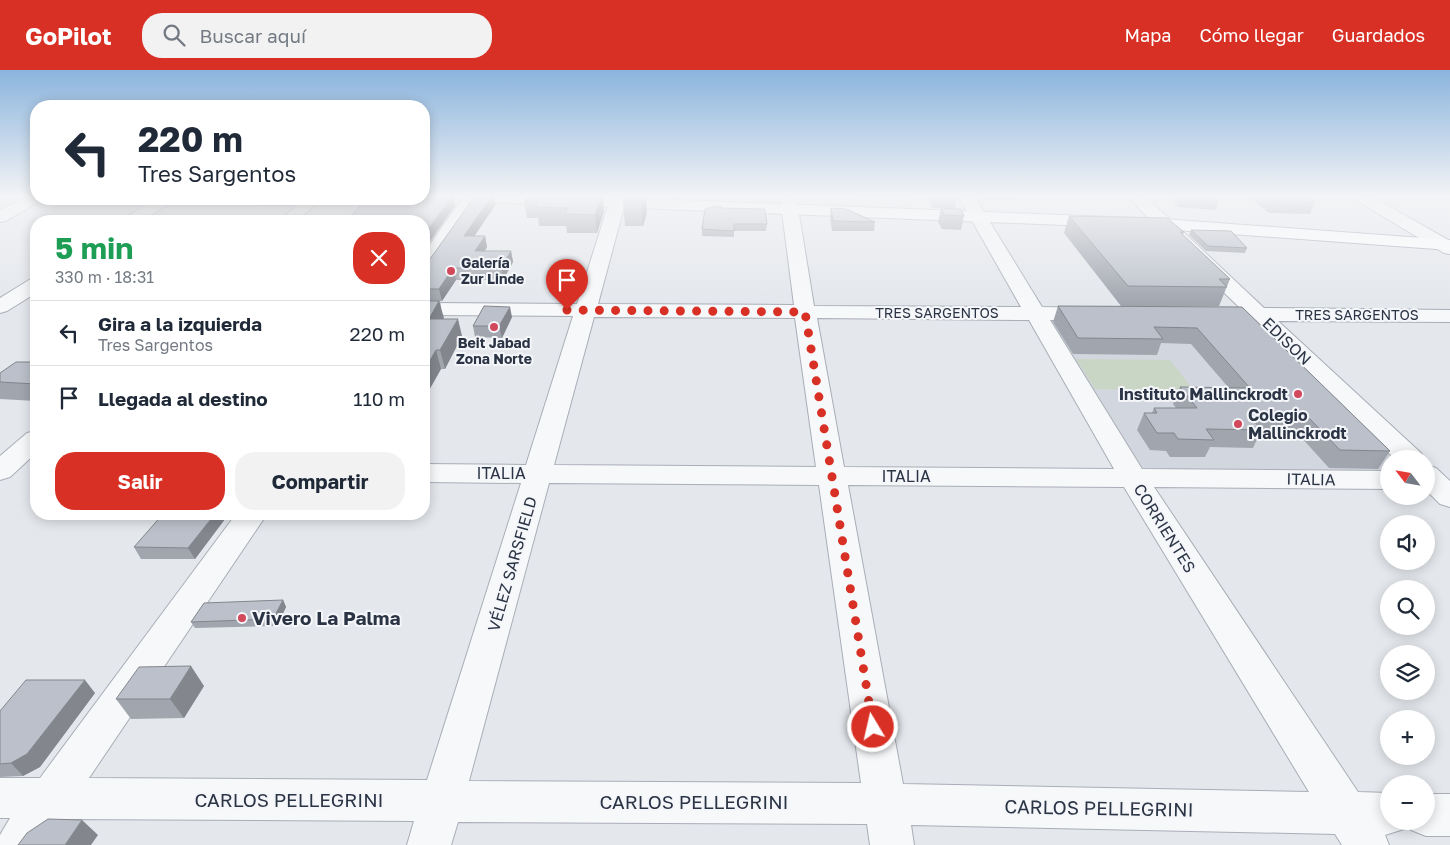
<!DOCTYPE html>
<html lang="es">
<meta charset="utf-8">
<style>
body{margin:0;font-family:"Golos Text",sans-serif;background:#f2f2f3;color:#1f2937;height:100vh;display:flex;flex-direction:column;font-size:19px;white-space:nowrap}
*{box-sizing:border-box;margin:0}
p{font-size:16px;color:#747a83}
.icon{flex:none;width:28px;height:28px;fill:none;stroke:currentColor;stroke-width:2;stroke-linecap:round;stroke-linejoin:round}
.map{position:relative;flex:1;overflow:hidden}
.side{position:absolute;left:30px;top:145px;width:400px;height:305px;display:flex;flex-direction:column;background:#fff;border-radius:20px;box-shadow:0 2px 12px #0003}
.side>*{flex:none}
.hud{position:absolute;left:30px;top:30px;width:400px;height:105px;border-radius:20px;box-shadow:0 2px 12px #0003;background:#fff;color:#1f2937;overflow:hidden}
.needle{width:32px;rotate:301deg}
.controls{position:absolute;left:1380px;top:380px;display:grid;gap:10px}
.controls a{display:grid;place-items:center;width:55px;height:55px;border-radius:50%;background:#fff;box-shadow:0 2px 12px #0003;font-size:25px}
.pin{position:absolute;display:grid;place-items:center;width:42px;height:42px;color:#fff;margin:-51px -21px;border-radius:50% 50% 50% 0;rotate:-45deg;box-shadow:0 0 5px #0007}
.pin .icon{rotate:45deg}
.me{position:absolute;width:55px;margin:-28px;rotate:351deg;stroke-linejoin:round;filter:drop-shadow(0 0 4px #0008)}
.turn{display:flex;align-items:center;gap:18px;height:105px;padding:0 25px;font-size:22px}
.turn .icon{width:65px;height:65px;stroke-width:2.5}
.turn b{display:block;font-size:35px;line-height:42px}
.round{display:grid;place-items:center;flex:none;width:52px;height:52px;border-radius:20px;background:#f2f2f3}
.headline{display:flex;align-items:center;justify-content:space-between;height:85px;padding:0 25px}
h1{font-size:30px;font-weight:700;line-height:38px;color:#1e9e55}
.button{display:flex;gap:10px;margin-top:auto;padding:10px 25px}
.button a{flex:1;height:58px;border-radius:20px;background:#d93025;color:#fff;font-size:20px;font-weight:700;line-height:58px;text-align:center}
.button a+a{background:#f2f2f3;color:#1f2937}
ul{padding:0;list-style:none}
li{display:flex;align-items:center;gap:15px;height:65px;padding:0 25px;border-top:1px solid #e0e1e3}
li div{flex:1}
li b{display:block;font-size:19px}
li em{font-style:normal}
header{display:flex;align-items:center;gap:30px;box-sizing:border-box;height:70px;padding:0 25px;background:#d93025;color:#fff}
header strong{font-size:24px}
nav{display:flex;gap:28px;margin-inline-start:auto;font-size:18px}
.search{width:350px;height:45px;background:#f2f2f3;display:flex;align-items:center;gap:12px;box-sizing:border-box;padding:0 18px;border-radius:20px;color:#747a83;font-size:19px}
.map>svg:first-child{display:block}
.built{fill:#d2d6de}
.green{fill:#c9d6c5}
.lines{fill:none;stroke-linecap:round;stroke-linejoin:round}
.minor-casing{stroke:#a9aeb7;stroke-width:2}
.major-casing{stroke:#a3abb8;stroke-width:2}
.minor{fill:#f7f8fa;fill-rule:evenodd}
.major{fill:#fff;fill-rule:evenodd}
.wall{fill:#a1a5ae}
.shaded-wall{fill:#83868d}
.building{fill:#bbc0ca;stroke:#83868d}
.route{stroke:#d93025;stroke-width:9;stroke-dasharray:0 16.2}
.poi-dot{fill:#d1495b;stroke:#f4f6f9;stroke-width:2}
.labels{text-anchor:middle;stroke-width:4;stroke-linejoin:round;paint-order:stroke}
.far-poi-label{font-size:14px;font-weight:bold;fill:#2b3445;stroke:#f4f6f9;text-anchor:start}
.far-street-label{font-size:14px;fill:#2b3445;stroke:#f4f6f9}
.street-label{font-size:16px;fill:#2b3445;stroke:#f4f6f9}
.poi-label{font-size:16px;font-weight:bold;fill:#2b3445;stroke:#f4f6f9;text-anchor:end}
.near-poi-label{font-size:19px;font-weight:bold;fill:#2b3445;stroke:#f4f6f9;text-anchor:start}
.near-street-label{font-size:19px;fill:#2b3445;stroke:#f4f6f9}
</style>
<header>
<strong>GoPilot</strong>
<div class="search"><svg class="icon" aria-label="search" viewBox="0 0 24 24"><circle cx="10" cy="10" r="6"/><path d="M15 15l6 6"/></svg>Buscar aquí</div>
<nav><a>Mapa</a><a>Cómo llegar</a><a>Guardados</a></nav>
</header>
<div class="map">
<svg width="1450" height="775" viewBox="0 0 1450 775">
<rect width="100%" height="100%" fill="#e4e7ec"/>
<!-- built -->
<path class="built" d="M1035 243 1259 244 1411 389H1389V410L1133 408Z"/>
<!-- green -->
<path class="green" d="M1076 289 1170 290 1194 321 1095 319Z"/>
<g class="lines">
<defs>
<path id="minor" d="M29 126H36V129H43L6 151 0 152V140Z
M464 126H480L431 200 424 202V183Z
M611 126H627L598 234 794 235 780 126H796L814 236 1021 237 958 126H974L1042 237 1092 238 1099 240 1103 244 1099 248 1092 250H1050L1142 399 1389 401V419L1154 417 1358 722 1389 723V751H1426V724H1450V766H1426L1411 760 1407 752 1404 759 1385 765 1389 775H1342L1335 764 911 755 914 775H870L867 754 458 752 451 775H407L414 751 62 749 44 775H0V765L10 748H0V708H40L236 444H267L89 708 427 710 521 413 424 412V394L526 395 573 246 424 245V233L577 234ZM594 247 795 248 816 397 554 395ZM817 248 1029 250 1114 399 844 397ZM549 413 819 415 861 713 469 711ZM848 415 1124 417 1309 722 903 714Z
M1128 126H1145L1264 238 1450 240V252L1278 251 1421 383 1425 389H1395L1253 251 1213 250 1206 248 1202 244 1206 240 1240 238 1157 158Z
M1352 126H1371L1450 171V184L1444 183 1354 129Z
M156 129H175L143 151H123L126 147Z
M304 129H321L297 151H279Z
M36 208V223L7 241 0 243V228L29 210Z
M36 361V383L10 407 0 410V386L27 363Z
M1426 395 1436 398 1450 411V437L1440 434 1426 420Z"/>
<path id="major" d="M457 126H574L1163 149 1450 170V180L1163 159 465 131 459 129Z"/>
</defs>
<!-- minor casing -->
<use href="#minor" class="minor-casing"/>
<!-- major casing -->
<use href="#major" class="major-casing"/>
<!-- minor -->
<use href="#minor" class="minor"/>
<!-- major -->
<use href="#major" class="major"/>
</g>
<!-- wall -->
<path class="wall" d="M453 126 455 136 362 134V133H319L318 129H424Z
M475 126H494L496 134 474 166H485L487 177 485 181H511L513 192 503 210H456L442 231H440L443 249 462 266 445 299H441L424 329V191L430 189Z
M527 126H603L604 141 597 163H567L566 156H539L538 148H527L524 130Z
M625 126H646L647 142 643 156H625L623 131Z
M852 126H912V128Z
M927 126H957L955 139 964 146 961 160 942 159 938 152 941 138H932Z
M977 126H1019L1018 130 979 129Z
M1171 126H1214L1218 132 1216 140 1178 137Z
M1248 126H1306L1315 132 1310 144 1269 143Z
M255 129H302L293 136H258Z
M722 138 767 154 766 161H734V167L702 166V159Z
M831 138 875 152 874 161H832L830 148Z
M1069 146 1184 162 1183 165 1230 209 1219 236H1121L1064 163Z
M1191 160 1247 178 1245 183 1206 181 1189 165Z
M1058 236 1242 237 1390 381 1378 399 1329 398 1300 366 1259 365 1253 378 1210 377 1205 387H1170L1166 381 1150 380 1137 360 1144 343H1152L1154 338H1176L1173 334 1180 317H1228L1191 274 1161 273 1157 285 1073 284 1053 252Z
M512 247 502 268 475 267 473 256Z
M36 292V331L0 329V303Z
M263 444H292L289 448 266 449Z
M225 449 195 489H141L134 477Z
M283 530 286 537 277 556 195 558 191 552Z
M204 616 184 648 131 649 116 629Z
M95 623 40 697 23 706 0 707V641Z"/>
<!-- shaded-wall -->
<path class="shaded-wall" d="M453 126 455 136 424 180V165Z
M492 126H494L496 134 467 177 464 166Z
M602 126H603L604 141 597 163 595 145Z
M643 126H646L647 142 643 156 641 131Z
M291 129H302L293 136Z
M485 166 487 177 478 192 475 181Z
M511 181 513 192 503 210 501 198Z
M453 198 456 210 442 231 439 219Z
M439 231 444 248 434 266 429 249Z
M510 237 512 247 502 268 499 256Z
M458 249 462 266 445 299 440 280Z
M436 280 441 299 424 329V301Z
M215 444H222L225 449 195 489 188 478Z
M287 444H292L289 448Z
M283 530 286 537 277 556 273 549Z
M191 596 204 616 184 648 170 629Z
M85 610 95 623 40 697 23 706 11 693Z
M82 750 98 765 91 775H65Z"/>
<!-- building -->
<path class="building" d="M424 126H452L424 165V151H346L367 129H424Z
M475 126H492L464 166H485L475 181H511L501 198H453L439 219H424V191L430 189Z
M527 126H602L595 145 565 144 568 138 536 137 540 130H524Z
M625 126H643L641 131H623Z
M1178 126H1214L1218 132 1180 129Z
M1267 126H1306L1315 132 1274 131Z
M717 136 722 137 721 138 765 139 767 154H734V161L702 159 705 139Z
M831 138 846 139 875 152 833 151Z
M941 138 961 139 964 146 944 145Z
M1069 146 1167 148 1184 162H1180L1230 209H1219L1227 217 1128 216Z
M1191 160 1231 161 1247 178 1208 176Z
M424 230 427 231H439L429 249H458L440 280H436L424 301Z
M484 236 510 237 499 256H473Z
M1058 236 1242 237 1390 381 1340 380 1310 349 1251 348 1262 360 1206 359 1214 370 1178 369 1174 363H1157L1144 343H1157L1154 338H1197L1180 317 1250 318 1197 258 1154 257 1163 269 1078 268Z
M16 292H36V314L0 312V303Z
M163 444H215L188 478 134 477Z
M283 530 273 549 191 552 204 533Z
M191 596 170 629H116L139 597Z
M26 610H85L27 684 11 693 0 694V641Z
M48 749 82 750 65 775H18L27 763Z"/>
<!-- sky -->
<linearGradient id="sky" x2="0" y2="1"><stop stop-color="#8bb4dd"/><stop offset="0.54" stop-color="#f3f4f6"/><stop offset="1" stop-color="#f3f4f6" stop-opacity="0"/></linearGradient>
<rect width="1450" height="234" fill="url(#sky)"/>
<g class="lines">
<!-- route -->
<path class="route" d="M567 240 805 242 873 657"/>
</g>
<!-- markers -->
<g class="poi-dot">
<circle cx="451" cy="201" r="5"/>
<circle cx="494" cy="257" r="5"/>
<circle cx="1298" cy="324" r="5"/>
<circle cx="1238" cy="354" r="5"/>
<circle cx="242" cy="548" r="5"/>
</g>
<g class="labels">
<!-- far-poi labels -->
<g class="far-poi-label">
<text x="461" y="198">Galería<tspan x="461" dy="16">Zur Linde</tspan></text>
<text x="494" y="278" text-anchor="middle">Beit Jabad<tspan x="494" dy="16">Zona Norte</tspan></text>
</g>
<!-- far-street labels -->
<g class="far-street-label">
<text x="937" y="248">TRES SARGENTOS</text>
<text x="1357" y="250">TRES SARGENTOS</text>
</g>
<!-- street labels -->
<g class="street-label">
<text transform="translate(1287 271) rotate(44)" y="6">EDISON</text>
<text x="501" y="409">ITALIA</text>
<text x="906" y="412">ITALIA</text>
<text transform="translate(1311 409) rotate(1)" y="6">ITALIA</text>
<text transform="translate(1165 458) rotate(58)" y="6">CORRIENTES</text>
<text transform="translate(512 494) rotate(-74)" y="6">VÉLEZ SARSFIELD</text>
</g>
<!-- poi labels -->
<g class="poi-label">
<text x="1288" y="330">Instituto Mallinckrodt</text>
<text x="1248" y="351" text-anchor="start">Colegio<tspan x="1248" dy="18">Mallinckrodt</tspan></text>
</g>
<!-- near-poi labels -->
<g class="near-poi-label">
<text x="252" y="555">Vivero La Palma</text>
</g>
<!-- near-street labels -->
<g class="near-street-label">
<text x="289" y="737">CARLOS PELLEGRINI</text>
<text x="694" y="739">CARLOS PELLEGRINI</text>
<text transform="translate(1099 738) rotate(1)" y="7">CARLOS PELLEGRINI</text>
</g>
</g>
</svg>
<div class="controls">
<a><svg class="needle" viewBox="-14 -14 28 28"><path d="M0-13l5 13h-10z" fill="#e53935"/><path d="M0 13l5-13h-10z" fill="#747a83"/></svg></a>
<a><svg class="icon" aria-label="sound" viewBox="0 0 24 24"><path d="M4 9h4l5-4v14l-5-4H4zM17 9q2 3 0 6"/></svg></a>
<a><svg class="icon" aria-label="search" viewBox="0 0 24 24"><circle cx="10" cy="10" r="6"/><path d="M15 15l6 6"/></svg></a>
<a><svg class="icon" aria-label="layers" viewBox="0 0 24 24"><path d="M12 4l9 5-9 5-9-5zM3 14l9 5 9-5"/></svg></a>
<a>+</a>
<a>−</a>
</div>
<div class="pin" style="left:567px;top:240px;background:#d93025"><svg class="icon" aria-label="arrive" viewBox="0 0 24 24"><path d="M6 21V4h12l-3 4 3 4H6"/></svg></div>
<svg class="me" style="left:873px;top:657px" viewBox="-20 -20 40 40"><circle r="17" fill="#d93025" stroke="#fff" stroke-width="3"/><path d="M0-11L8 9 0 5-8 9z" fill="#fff"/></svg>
<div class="hud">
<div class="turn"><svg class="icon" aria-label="left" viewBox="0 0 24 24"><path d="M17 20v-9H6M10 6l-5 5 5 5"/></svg><div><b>220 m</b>Tres Sargentos</div></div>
</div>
<section class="side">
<div class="headline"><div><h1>5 min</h1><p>330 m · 18:31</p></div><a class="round" style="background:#d93025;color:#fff"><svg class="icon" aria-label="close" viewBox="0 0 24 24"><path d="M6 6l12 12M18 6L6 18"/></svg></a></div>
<ul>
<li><svg class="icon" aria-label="left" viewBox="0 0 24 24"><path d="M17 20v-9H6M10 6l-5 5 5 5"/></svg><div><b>Gira a la izquierda</b><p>Tres Sargentos</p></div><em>220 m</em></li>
<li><svg class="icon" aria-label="arrive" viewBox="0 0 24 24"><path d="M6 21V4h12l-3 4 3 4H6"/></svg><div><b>Llegada al destino</b></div><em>110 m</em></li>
</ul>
<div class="button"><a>Salir</a><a>Compartir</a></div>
</section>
</div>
